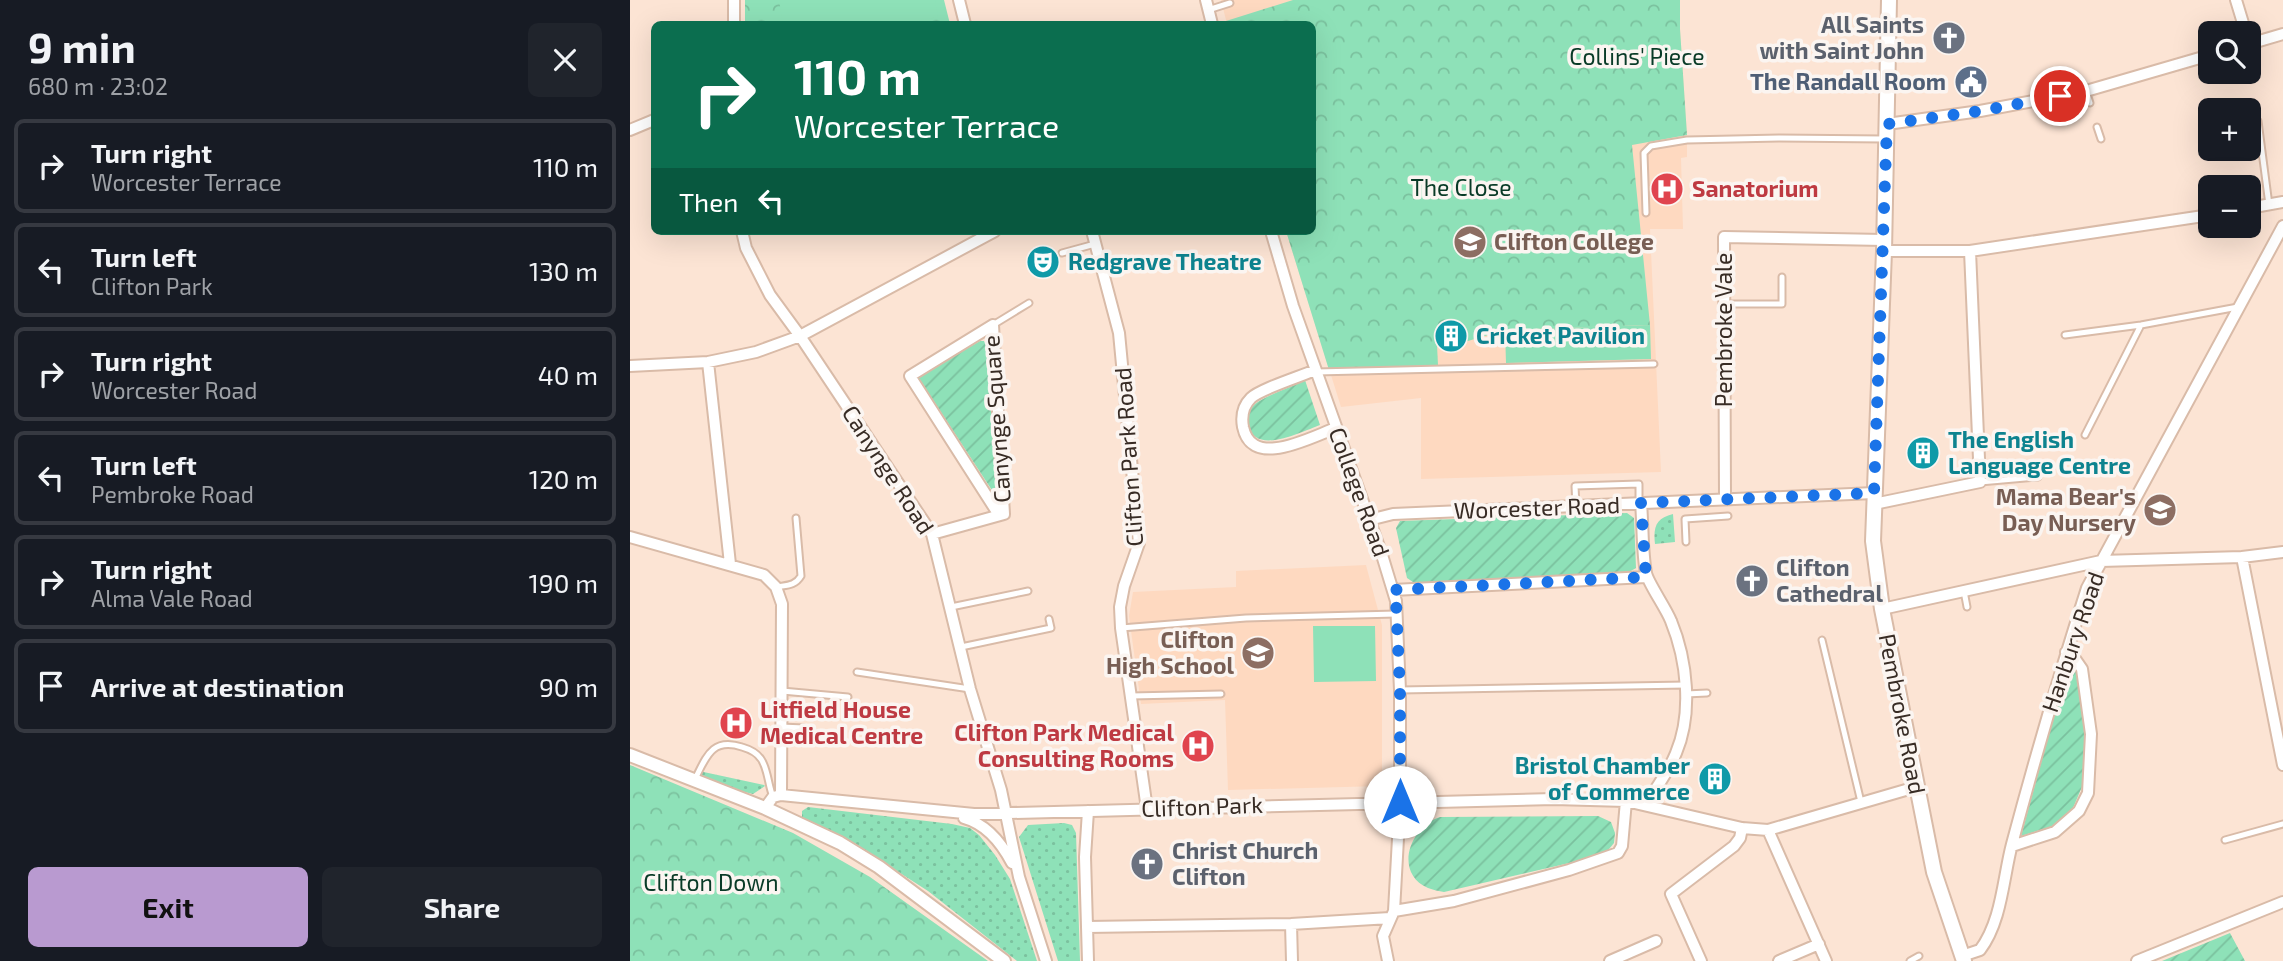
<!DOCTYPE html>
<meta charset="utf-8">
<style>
body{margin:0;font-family:"Exo 2",sans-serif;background:#20242c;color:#f1f3f6;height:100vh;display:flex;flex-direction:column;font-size:26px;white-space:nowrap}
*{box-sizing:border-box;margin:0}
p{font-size:23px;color:#9ea1a6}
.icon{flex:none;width:38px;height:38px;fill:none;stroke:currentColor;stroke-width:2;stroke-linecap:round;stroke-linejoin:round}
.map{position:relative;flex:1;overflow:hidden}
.details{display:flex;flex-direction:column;background:#171b24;width:630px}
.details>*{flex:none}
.hud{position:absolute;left:21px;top:21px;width:665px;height:214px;border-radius:10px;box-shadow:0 7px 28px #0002;background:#0b6e4f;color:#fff;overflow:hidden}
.controls{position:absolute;left:1568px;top:21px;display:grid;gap:14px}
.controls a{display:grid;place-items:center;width:63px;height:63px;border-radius:10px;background:#171b24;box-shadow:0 7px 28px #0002;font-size:35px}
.pin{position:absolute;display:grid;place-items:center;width:60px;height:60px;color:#fff;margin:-30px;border:4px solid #fff;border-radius:50%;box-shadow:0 2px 7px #0007}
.me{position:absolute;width:77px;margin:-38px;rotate:0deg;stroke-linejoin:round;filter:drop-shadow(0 0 5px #0008)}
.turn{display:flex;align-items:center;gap:24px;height:147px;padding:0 28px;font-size:32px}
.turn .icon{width:91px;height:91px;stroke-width:2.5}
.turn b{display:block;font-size:49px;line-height:60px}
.then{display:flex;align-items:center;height:66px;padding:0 28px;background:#0003;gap:14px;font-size:26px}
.round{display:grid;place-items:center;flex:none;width:74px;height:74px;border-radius:10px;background:#20242c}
.overview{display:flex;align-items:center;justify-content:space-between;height:119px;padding:0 28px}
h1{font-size:42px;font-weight:700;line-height:52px}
.button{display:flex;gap:14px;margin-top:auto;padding:14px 28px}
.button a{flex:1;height:80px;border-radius:10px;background:#b99ad0;color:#111;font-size:28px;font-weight:700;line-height:80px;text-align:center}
.button a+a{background:#20242c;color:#f1f3f6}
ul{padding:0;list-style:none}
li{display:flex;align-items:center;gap:21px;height:94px;margin:0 14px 10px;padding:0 14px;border:4px solid #363941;border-radius:10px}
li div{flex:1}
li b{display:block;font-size:26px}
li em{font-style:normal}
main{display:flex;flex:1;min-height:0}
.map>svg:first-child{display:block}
.built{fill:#fed9c0}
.grass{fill:url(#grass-dots)}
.park{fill:url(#park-crowns)}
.garden{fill:url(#garden-furrows)}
.pitch{fill:#8ee1b8}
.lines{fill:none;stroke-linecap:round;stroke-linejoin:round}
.service-casing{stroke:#d9bba8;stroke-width:9}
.minor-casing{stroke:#d9bba8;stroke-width:14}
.tertiary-casing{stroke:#d9bba8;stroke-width:16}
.secondary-casing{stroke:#d9bba8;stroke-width:18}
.service{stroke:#fff;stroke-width:5}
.minor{stroke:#fff;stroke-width:10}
.tertiary{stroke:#fff;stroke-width:12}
.secondary{stroke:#fff;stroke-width:14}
.route{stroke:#1a73e8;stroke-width:12;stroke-dasharray:0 21.6}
.labels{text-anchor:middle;stroke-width:7;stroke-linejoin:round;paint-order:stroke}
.worship-label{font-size:23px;font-weight:bold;fill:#5b616d;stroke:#fbf5f1;text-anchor:start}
.park-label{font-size:23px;fill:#093b27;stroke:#fbf5f1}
.service-label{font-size:23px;font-weight:bold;fill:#4e5e75;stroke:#fbf5f1;text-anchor:end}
.health-label{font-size:23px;font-weight:bold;fill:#be3a42;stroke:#fbf5f1;text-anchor:start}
.education-label{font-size:23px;font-weight:bold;fill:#785e54;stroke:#fbf5f1;text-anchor:end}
.culture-label{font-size:23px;font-weight:bold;fill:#0d838f;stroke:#fbf5f1;text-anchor:start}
.street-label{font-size:23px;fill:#382c25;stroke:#fbf5f1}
</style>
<main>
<section class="details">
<div class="overview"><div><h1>9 min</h1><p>680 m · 23:02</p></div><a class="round"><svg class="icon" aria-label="close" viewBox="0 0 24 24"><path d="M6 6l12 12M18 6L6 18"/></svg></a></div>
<ul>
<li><svg class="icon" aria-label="right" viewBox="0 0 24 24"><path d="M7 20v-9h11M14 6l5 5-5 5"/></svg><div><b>Turn right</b><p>Worcester Terrace</p></div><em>110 m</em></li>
<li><svg class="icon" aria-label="left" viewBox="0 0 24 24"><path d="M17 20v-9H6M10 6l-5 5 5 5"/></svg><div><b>Turn left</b><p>Clifton Park</p></div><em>130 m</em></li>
<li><svg class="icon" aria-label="right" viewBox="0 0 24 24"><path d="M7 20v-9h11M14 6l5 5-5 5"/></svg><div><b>Turn right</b><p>Worcester Road</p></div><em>40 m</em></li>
<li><svg class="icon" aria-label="left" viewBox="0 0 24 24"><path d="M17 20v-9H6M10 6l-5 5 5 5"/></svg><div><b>Turn left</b><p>Pembroke Road</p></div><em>120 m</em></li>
<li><svg class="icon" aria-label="right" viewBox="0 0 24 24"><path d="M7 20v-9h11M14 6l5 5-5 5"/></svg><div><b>Turn right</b><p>Alma Vale Road</p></div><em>190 m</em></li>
<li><svg class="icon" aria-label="arrive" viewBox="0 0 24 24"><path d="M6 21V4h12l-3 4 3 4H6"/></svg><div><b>Arrive at destination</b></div><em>90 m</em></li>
</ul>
<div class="button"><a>Exit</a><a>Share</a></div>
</section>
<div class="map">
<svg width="1653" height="961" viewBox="0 0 1653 961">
<defs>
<pattern id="grass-dots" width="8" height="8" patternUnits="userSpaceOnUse" patternTransform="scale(1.75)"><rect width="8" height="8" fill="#8ee1b8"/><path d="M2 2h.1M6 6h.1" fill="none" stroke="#7bc19e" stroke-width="1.8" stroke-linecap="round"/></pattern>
<pattern id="park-crowns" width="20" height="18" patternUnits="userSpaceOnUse" patternTransform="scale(1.75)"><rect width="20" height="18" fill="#8ee1b8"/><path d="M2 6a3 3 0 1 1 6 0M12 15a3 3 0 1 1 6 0" fill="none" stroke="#7bc19e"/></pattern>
<pattern id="garden-furrows" width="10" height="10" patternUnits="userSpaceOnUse" patternTransform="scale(1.75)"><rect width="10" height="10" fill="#8ee1b8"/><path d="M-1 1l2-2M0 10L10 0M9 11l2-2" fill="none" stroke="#7bc19e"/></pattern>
</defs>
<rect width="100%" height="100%" fill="#fce4d4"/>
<!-- built -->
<path class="built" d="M591 0H1050V29L1057 135V157L1051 158 1053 229H1020L1031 472 791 479V398L711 407 656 231H682V24H597Z
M736 565 752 625V786L598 790 595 700 511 704 499 616 503 592 606 587V571Z"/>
<!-- grass -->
<path class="grass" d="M1043 514 1045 542 1025 544C1023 527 1026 518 1043 514Z
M69 771 134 785 135 786 123 794C103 790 86 783 68 774Z
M178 807 322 824 340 828 349 835 365 855 380 879 407 961H387L298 891 214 837 172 818V811Z
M434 823 442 825 446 833 450 961H428L389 837 398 825Z"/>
<!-- park -->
<path class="park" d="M115 0H314L320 24H115Z
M663 0H1050V29L1057 135 1002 145 1020 325 875 330 838 341 807 345 808 365 699 370 656 231H682V24H597L596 21Z
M0 765 163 833 240 877 358 961H0Z"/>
<!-- garden -->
<path class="garden" d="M350 341H354L358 348 369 494 367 498 288 377Z
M675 380 690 425C673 431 624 457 618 424 617 417 620 408 625 404 639 394 660 388 675 380Z
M997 513 1004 518 1006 568 999 572 786 584 777 578 766 528 770 521Z
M1439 660 1448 676 1457 736 1454 782 1443 808 1423 826 1391 836Z
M968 816 981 822 985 833 984 843 974 855 814 892C809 891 803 890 798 888 763 873 780 826 810 817Z
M1600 933 1615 961H1532Z"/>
<!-- pitch -->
<path class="pitch" d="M149 0H305L308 17 269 24H153Z
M1020 325 1021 359 876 363 875 330Z
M683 626H745L746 681 684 682Z"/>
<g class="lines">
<defs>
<path id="service" d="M578 10 600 3
M1456 91 1460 103
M1628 121 1639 205
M1467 127 1471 139
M1016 213 1014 153 1021 146 1057 140 1149 138 1254 139
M432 253 465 244
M1094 304H1152V277
M363 325 399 303
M1435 335 1511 325 1608 307
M686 372 1024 364
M1455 435 1511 325
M1350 482 1408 477
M946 506 945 486 1009 484V503
M1056 542 1055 519 1098 516
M146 587C157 585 165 586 171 576L166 518
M1334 591 1337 607
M321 607 398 591
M491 628 616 618 766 614
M1192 640 1231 802
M331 647 421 628 419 619
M227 672 340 689
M770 690 1056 685
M152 691 218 697
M1056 694 1077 693
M501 696 591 694
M151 727 174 728
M64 781C76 758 81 737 112 747 119 749 127 753 131 759 138 769 138 785 143 797
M1595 840 1653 824
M1280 961 1289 956"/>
<path id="minor" d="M329 0 335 24
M576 0 582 24
M1606 0 1616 33
M104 24V0
M1619 44 1653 34
M1257 124 1350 111 1456 91 1580 55
M0 130 24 120
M1619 208 1653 202
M112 231 116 248 140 295 170 336 302 534 340 689 371 790 389 877 416 961
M462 231 489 333 509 543 494 586 490 607 491 628 517 809
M641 231 663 306 752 555 766 601 770 690V802L764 911 753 936 758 961
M1254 251H1340L1580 215
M78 362 100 564
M0 366 78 362 126 352 170 336 365 231
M685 370C672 376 630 389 621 398 613 406 611 416 613 427 622 470 681 437 706 428
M1095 499 1094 237 1254 240
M1011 503C1013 526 1012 551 1016 573 1018 583 1036 608 1041 621 1057 660 1063 713 1046 753 1039 771 1026 788 1016 804
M1244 504 1350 482 1340 251
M739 520 763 514 1244 493
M302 534 374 514 363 325 280 376 369 515
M0 537 134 575 146 587 152 604 151 795
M1612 557 1653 765
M763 590 1016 577
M1252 609 1471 561 1612 557 1653 552
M135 808 143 797 151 795 344 814 924 799 996 801 1112 828 1138 830 1286 787
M334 818C356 824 372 844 382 863
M1138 830 1196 961
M1382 846 1425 832 1449 811 1458 793 1461 734 1452 669 1443 656 1436 652
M764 911 824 901 939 870 988 853 992 846 996 801
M661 924 662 961
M457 927 661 924 760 918
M1332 956 1350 950C1372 921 1373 878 1382 844 1405 758 1430 672 1457 588L1653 226
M458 961 455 857 458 811
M980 961 1026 941
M1071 961 1041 894 1104 846 1110 838 1112 828
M1149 961 1189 944
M1507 961 1653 902"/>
<path id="tertiary" d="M0 755 135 808 210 843 249 867 374 961"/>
<path id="secondary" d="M1259 0 1254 251 1243 541 1252 609 1304 872 1334 961"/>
</defs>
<!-- service casing -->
<use href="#service" class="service-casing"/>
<!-- minor casing -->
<use href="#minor" class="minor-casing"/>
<!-- tertiary casing -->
<use href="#tertiary" class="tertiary-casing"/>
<!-- secondary casing -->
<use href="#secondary" class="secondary-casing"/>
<!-- service -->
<use href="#service" class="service"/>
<!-- minor -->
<use href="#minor" class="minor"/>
<!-- tertiary -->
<use href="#tertiary" class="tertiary"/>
<!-- secondary -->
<use href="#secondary" class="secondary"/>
</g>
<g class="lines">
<!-- route -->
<path class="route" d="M770 802V690L766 601 763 590 1016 577 1011 503 1244 493 1257 124 1350 111 1430 96"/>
</g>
<!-- icons -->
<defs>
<symbol id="church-disc" viewBox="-11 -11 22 22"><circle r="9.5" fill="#6b7280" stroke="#fbf5f1"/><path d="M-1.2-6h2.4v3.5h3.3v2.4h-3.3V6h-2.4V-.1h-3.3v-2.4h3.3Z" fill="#fff"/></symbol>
<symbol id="civic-disc" viewBox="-11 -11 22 22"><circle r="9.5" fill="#5c6f8a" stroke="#fbf5f1"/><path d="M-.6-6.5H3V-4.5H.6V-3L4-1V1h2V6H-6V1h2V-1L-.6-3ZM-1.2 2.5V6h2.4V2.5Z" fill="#fff"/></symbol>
<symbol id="hospital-disc" viewBox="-11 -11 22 22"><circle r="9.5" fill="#e0444e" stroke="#fbf5f1"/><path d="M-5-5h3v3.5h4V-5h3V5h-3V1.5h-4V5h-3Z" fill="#fff"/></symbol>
<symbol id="school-disc" viewBox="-11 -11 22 22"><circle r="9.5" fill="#8d6e63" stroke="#fbf5f1"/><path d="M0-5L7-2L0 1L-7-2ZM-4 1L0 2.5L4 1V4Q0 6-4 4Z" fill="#fff"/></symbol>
<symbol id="theatre-disc" viewBox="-11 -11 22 22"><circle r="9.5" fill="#0f9aa8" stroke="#fbf5f1"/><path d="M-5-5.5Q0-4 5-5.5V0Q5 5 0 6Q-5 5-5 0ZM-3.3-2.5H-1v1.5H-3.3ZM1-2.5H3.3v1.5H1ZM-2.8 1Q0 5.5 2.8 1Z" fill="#fff"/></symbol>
<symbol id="building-disc" viewBox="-11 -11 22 22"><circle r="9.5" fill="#0f9aa8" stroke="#fbf5f1"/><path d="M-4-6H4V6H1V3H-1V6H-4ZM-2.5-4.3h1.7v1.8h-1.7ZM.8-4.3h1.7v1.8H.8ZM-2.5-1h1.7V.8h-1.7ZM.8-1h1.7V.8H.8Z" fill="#fff"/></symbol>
</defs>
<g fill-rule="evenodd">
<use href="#church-disc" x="1300" y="19" width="38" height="38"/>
<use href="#civic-disc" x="1322" y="63" width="38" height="38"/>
<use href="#hospital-disc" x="1018" y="170" width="38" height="38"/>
<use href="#school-disc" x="821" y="223" width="38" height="38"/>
<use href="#theatre-disc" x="394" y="243" width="38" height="38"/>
<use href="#building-disc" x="802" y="317" width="38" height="38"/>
<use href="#building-disc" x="1274" y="434" width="38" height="38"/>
<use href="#school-disc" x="1511" y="491" width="38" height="38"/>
<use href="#church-disc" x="1103" y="562" width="38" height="38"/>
<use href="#school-disc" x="609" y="634" width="38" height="38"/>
<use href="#hospital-disc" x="87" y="704" width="38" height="38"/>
<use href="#hospital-disc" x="549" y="727" width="38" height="38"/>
<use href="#building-disc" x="1066" y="760" width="38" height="38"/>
<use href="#church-disc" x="498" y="845" width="38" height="38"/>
</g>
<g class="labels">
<!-- worship labels -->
<g class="worship-label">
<text x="1294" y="33" text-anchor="end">All Saints<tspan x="1294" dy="26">with Saint John</tspan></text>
<text x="1146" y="576">Clifton<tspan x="1146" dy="26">Cathedral</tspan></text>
<text x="542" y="859">Christ Church<tspan x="542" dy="26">Clifton</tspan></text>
</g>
<!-- park labels -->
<g class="park-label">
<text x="1007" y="65">Collins' Piece</text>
<text x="831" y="196">The Close</text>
<text x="81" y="891">Clifton Down</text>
</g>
<!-- service labels -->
<g class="service-label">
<text x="1316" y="90">The Randall Room</text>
</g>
<!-- health labels -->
<g class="health-label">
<text x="1062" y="197">Sanatorium</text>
<text x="130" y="718">Litfield House<tspan x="130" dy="26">Medical Centre</tspan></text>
<text x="544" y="741" text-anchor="end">Clifton Park Medical<tspan x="544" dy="26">Consulting Rooms</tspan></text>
</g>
<!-- education labels -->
<g class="education-label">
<text x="864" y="250" text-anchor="start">Clifton College</text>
<text x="1506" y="505">Mama Bear's<tspan x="1506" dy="26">Day Nursery</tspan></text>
<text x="604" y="648">Clifton<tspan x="604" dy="26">High School</tspan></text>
</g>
<!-- culture labels -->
<g class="culture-label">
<text x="438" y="270">Redgrave Theatre</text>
<text x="846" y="344">Cricket Pavilion</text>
<text x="1318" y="448">The English<tspan x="1318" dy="26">Language Centre</tspan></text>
<text x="1060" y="774" text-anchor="end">Bristol Chamber<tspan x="1060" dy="26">of Commerce</tspan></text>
</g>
<!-- street labels -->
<g class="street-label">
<text transform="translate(1094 330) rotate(-90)" y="8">Pembroke Vale</text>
<text transform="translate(367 419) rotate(-94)" y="8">Canynge Square</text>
<text transform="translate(499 457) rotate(-94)" y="8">Clifton Park Road</text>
<text transform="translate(258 470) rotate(57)" y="8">Canynge Road</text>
<text transform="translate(729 492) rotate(70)" y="8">College Road</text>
<text transform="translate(907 508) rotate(-2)" y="8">Worcester Road</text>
<text transform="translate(1443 642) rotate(-71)" y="8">Hanbury Road</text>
<text transform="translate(1272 714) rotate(79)" y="8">Pembroke Road</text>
<text transform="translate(572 807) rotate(-2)" y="8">Clifton Park</text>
</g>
</g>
</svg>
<div class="controls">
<a><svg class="icon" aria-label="search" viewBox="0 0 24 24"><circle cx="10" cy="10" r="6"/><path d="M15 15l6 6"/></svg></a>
<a>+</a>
<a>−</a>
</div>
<div class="pin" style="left:1430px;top:96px;background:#d93025"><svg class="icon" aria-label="arrive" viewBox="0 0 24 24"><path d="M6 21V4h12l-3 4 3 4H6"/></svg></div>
<svg class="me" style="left:770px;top:802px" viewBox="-20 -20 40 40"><circle r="19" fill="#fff"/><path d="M0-13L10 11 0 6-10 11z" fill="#1a73e8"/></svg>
<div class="hud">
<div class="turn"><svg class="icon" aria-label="right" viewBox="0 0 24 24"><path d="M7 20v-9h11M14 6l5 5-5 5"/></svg><div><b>110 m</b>Worcester Terrace</div></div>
<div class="then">Then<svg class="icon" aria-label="left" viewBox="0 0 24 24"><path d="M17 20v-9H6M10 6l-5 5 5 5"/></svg></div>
</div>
</div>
</main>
